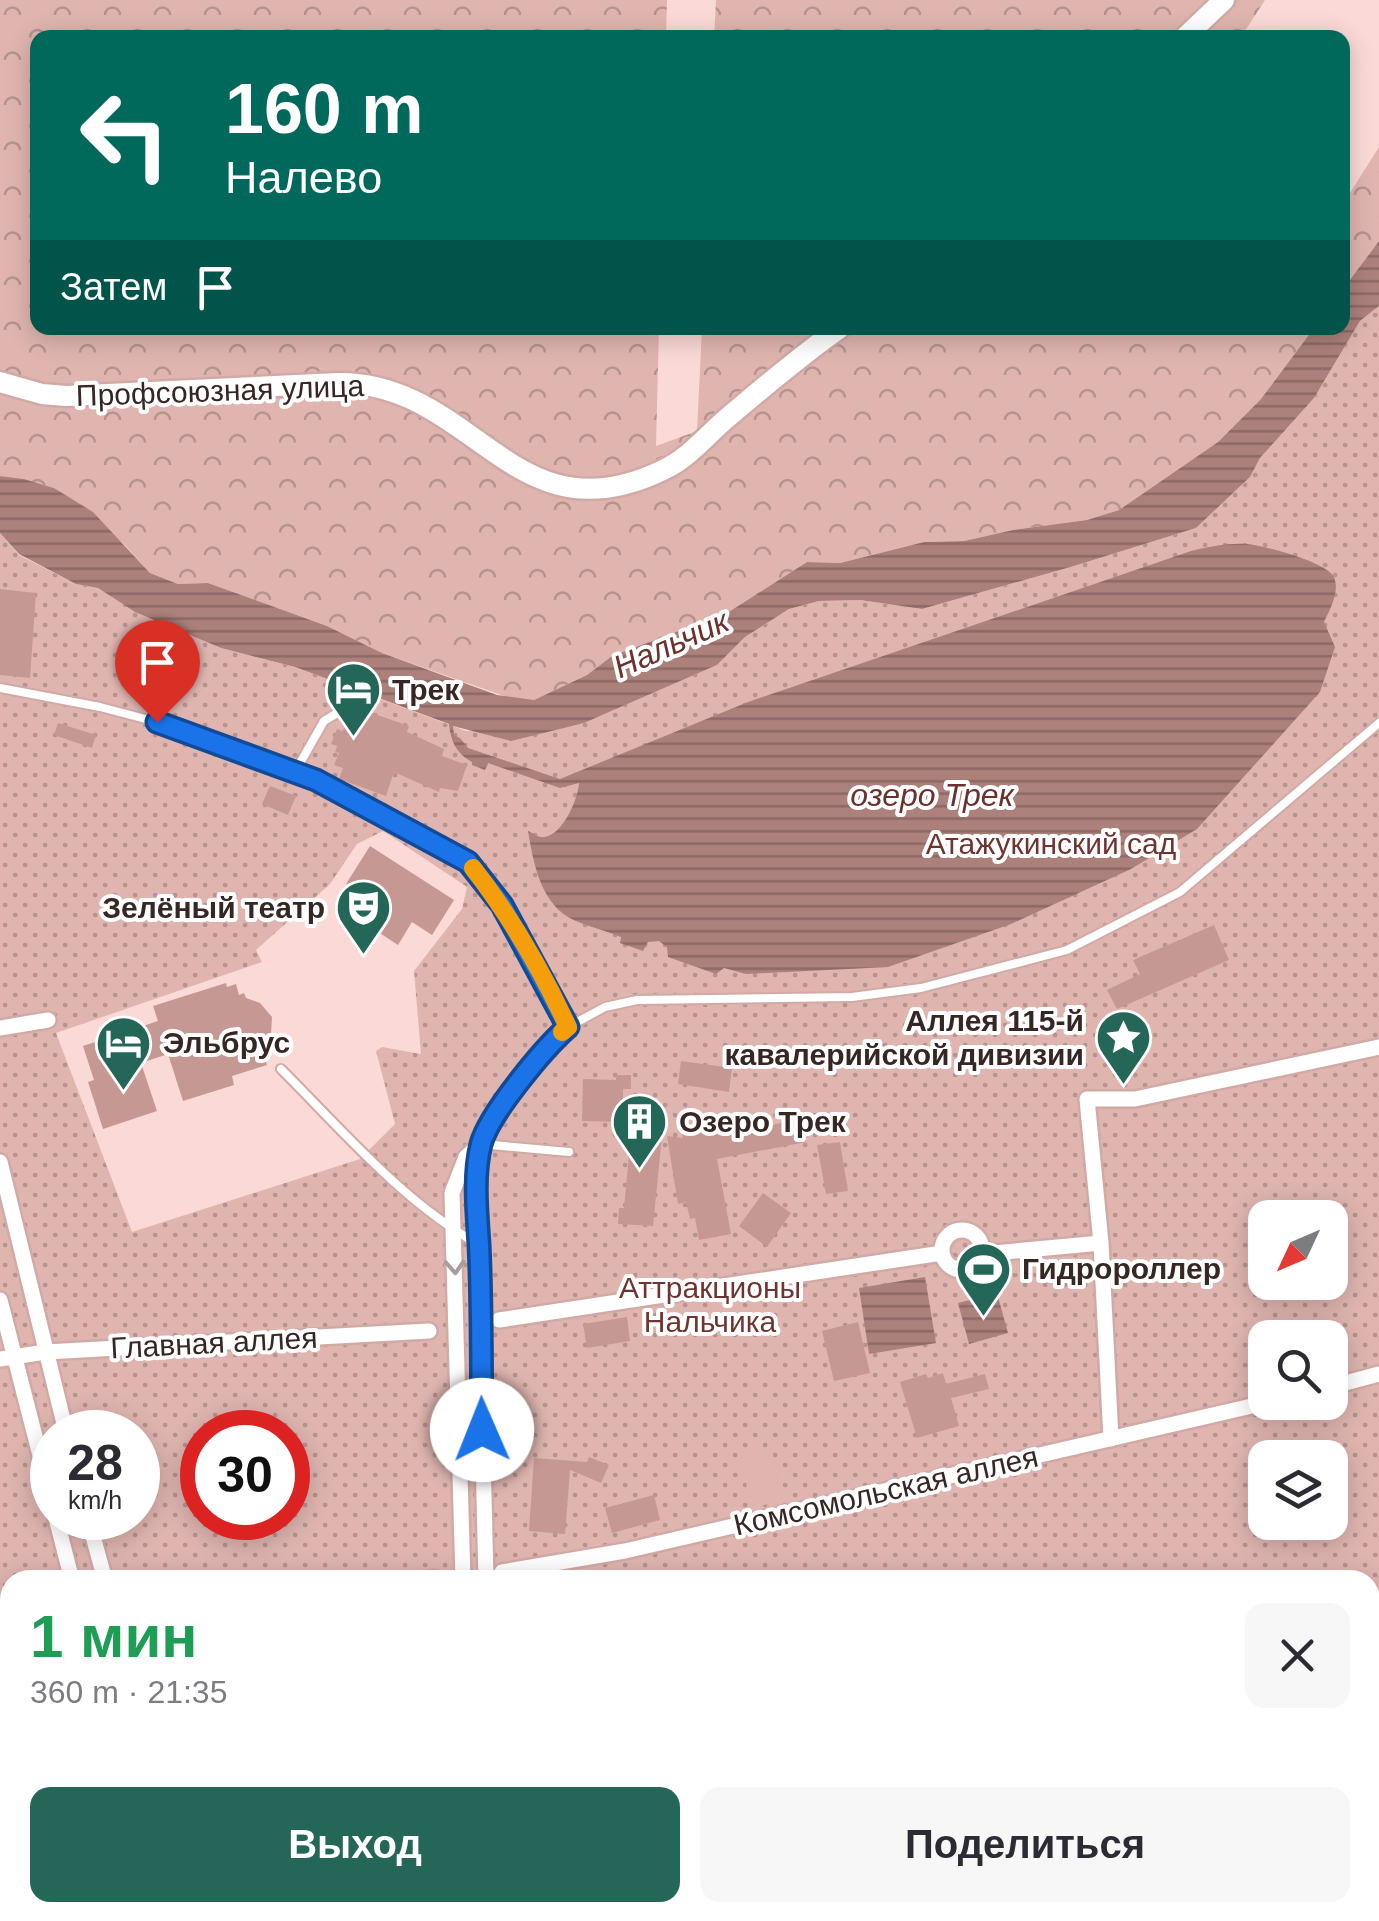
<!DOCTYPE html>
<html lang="ru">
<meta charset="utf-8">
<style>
body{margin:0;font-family:Arial,sans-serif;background:#f7f7f7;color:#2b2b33;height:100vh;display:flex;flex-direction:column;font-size:38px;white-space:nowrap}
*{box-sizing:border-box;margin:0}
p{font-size:32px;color:#7c7c81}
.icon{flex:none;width:55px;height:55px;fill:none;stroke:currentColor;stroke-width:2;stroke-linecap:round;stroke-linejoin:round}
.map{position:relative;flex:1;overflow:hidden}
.panel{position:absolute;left:0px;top:1570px;width:1380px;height:352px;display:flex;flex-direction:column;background:#fff;border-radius:30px 30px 0 0;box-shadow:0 5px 25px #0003}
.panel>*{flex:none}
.hud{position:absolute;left:30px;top:30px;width:1320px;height:305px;border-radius:20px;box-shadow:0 5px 25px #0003;background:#00695c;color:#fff;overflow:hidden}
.needle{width:65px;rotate:226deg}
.fabs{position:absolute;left:1248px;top:1200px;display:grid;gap:20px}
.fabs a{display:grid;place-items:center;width:100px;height:100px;border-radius:20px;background:#fff;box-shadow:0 5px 25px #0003;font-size:50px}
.speed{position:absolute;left:30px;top:1410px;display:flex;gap:20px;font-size:50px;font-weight:700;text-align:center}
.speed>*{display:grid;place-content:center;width:130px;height:130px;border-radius:50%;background:#fff;box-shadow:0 5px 25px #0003;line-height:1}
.speed small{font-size:25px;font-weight:400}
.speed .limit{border:15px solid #d22;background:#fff;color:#111}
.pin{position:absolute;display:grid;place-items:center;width:85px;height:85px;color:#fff;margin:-102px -42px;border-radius:50% 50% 50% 0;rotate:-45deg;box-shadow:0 0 10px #0007}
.pin .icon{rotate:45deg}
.me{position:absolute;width:110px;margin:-55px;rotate:359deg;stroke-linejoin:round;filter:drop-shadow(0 0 8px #0008)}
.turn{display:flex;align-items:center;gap:35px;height:210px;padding:0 30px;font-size:45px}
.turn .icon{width:130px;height:130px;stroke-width:2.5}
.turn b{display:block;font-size:70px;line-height:85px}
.then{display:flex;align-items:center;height:95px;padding:0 30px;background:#0003;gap:20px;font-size:38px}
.round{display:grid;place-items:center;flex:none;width:105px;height:105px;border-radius:20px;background:#f7f7f7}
.headline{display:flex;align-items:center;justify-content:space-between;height:170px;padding:0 30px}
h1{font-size:60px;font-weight:600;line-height:75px;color:#1e9e55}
.cta{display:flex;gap:20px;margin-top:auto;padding:20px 30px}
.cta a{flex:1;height:115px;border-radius:20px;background:#246758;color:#fff;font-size:40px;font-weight:600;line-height:115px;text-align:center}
.cta a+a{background:#f7f7f7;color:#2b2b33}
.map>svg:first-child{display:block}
.forest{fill:url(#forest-crowns)}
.park{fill:url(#park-dots);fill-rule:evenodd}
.pitch{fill:#e0b5b0}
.water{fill:url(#water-rules)}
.building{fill:#c69893}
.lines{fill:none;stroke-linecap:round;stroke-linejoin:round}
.lane-casing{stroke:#d2aaa5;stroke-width:12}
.street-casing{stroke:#d2aaa5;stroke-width:20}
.secondary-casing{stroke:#d2aaa5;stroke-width:25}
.lane{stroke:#fff;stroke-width:8}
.street{stroke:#fff;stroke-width:15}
.secondary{stroke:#fff;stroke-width:20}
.oneway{stroke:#a59e9d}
.route-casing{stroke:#114b97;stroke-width:25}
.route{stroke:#1a73e8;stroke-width:18}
.slow{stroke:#f59e0b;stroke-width:18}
.labels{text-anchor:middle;stroke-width:8;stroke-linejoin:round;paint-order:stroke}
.street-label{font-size:30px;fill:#362725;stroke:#fff}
.poi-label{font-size:30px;font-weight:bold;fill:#362725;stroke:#fff;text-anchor:start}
.park-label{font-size:30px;fill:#703430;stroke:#fff}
.water-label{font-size:32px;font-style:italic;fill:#6c312d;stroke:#fff}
</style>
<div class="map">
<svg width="1379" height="1921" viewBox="0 0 1379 1921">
<defs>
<pattern id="forest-crowns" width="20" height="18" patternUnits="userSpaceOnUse" patternTransform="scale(2.5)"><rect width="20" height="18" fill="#e0b5b0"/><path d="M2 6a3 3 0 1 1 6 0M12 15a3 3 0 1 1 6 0" fill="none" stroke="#b6938f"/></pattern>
<pattern id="park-dots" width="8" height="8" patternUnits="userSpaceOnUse" patternTransform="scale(2.5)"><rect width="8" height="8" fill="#e0b5b0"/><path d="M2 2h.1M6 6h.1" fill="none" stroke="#b6938f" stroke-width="1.8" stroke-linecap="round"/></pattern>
<pattern id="water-rules" width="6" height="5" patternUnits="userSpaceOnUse" patternTransform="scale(2.5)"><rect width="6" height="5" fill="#ac807b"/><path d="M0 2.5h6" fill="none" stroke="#8d6965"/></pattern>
</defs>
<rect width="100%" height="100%" fill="#fbd9d6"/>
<!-- forest -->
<path class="forest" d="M0 0H667L666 37 38 38V328H659L656 446 697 431 702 328H1314L1261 399 1218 442 1119 510 1087 520 1013 530 964 541 924 542 840 563 807 562 727 613 612 656 587 675 534 700 513 699 382 653 327 626 208 583 178 584 150 573 124 544 54 488 24 479 0 476Z
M716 0H1265L1241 37 714 38Z
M1379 147V241L1343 289 1342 235 1348 224 1345 201Z"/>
<!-- park -->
<path class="park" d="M1379 306V1653L1370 1655V1580H10V1912L78 1913 40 1921H0V533L19 555 76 584 98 588 135 612 221 648 295 667 466 731 551 729 584 723 717 665 745 637 789 609 819 601 860 600 922 609 1074 566 1196 528 1250 477 1260 458 1314 398 1360 321ZM383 831 467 887 462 909 414 971 421 1054 382 1047 376 1051 395 1124 360 1159 132 1232 56 1033 262 962 256 950 330 884 357 844ZM1265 1218H1330V1282H1265ZM1265 1338H1330V1402H1265ZM52 1432H138V1518H52ZM202 1432H288V1518H202ZM1265 1458H1330V1522H1265Z"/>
<!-- pitch -->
<path class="pitch" d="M771 1446 783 1501 751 1508 740 1452Z"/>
<!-- water -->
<path class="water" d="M1379 241V306L1360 321 1314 398 1260 458 1250 477 1196 528 1074 566 922 609 860 600 819 601 789 609 745 637 717 665 584 723 511 741 453 726 454 735 460 738 468 748 560 779 748 702 1191 551C1209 547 1227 543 1246 544 1262 545 1327 562 1334 577 1340 592 1330 609 1324 622L1335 647 1320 692 1197 829 1131 869 1011 924 888 967 746 974 724 968 716 974 668 957 667 947 659 941 648 942 643 951 620 943 621 937C605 930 584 926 568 917 540 900 533 861 528 831 533 833 539 838 544 837 563 835 578 799 579 783L560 788 488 763 485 770 472 765V762C456 753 451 742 449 724L295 667 221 648 135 612 98 588 76 584 19 554 0 533V476L24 479 54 488 93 512 150 573 178 584 208 583 327 626 382 653 497 695 534 700 587 675 612 656 727 613 807 562 840 563 924 542 964 541 1013 530 1087 520 1119 510 1218 442 1261 399 1314 328H1342L1343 289Z
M925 1277 936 1343 869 1354 859 1288Z
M997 1293 1008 1333 969 1344 958 1303Z"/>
<!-- building -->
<path class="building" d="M0 589 36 593 30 678 0 675Z
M363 710 409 726 407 732 444 749 442 756 467 765 458 791 440 788 439 792 394 772 386 796 339 779 343 768 334 765 339 753 335 752 337 746 331 744 337 729 342 731 349 723 357 726Z
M58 723 96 735 92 748 54 735Z
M270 786 296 796 288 815 262 804Z
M370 846 454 900 432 935 412 922 398 945 358 919 370 900 346 884Z
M1214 925 1229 960 1117 1009 1107 990 1140 974 1133 960Z
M226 983 227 987 236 984 239 995 244 993 246 998 260 1003 272 1017 271 1035 262 1048 267 1065 232 1076 234 1085 183 1101 168 1054 141 1063 157 1111 103 1129 88 1082 94 1080 83 1046 158 1021 153 1006Z
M681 1061 732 1068 729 1092 678 1084Z
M616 1075H631V1089H623V1122L582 1121 583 1079 616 1080Z
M802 1119 806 1142 717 1159 731 1234 699 1240 695 1218 690 1219 686 1202 678 1204 667 1136 683 1138 681 1130 713 1124 715 1136Z
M631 1133 662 1136 653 1226 618 1224 619 1208H624Z
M840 1142 848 1191 826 1194 817 1145Z
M763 1193 791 1213 767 1247 739 1226Z
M627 1317 630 1341 587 1348 583 1324Z
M858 1322 870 1373 834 1381 822 1331Z
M943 1373 946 1384 985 1374 989 1389 951 1398 959 1426 917 1438 900 1382 926 1374 928 1378Z
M589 1457 609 1465 601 1483 570 1470 565 1534 529 1531 534 1458 587 1462Z
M654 1495 660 1520 612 1533 605 1508Z"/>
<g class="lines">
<defs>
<path id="lane" d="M0 688 100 707 157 722 295 772 468 862 502 905 568 1027 605 1007 637 1000 852 997 921 988 1067 950 1180 892 1379 723
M295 772 324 721 357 701
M281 1069C342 1130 403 1202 478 1244
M481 1144 569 1152
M141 1912 143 1921
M188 1912 191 1921
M543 1912 545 1921"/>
<path id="street" d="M0 1028 48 1020
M481 1144 474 1207 478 1244 486 1580
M0 1162 66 1432
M942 1250a20 20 0 1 1 40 0a20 20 0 1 1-40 0Z
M982 1254 1101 1243
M0 1300 52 1502
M499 1320 942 1253
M0 1359 45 1352 429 1331
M1330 1387 1379 1374
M1111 1439 1101 1243 1087 1099H1135L1379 1047
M56 1518 72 1580
M88 1518 105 1580
M502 1572 625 1551 1269 1402
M422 1580 434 1578
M463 1580 452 1193 466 1157 481 1144 500 1110 540 1057 568 1027
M0 1635 10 1634"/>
<path id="secondary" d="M1184 38 1224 0
M0 382 42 394 66 396 338 383C475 382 513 543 663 470 689 458 706 436 727 418 764 387 801 355 840 328
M1370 1620 1379 1618
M1138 1912 1139 1921
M40 1921 78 1912"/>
</defs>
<!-- lane casing -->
<use href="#lane" class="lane-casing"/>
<!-- street casing -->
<use href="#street" class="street-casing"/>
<!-- secondary casing -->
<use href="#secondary" class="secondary-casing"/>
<!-- lane -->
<use href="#lane" class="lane"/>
<!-- street -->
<use href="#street" class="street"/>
<!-- secondary -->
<use href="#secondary" class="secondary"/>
</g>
<!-- one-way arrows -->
<defs><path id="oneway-chevron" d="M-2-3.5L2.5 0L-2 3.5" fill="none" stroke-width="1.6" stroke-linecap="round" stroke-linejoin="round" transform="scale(2.5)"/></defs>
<use class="oneway" href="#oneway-chevron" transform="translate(455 1267) rotate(87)"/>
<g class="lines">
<defs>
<path id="route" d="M157 722 316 780 468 862 502 905 568 1027C544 1048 489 1114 481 1144 473 1175 477 1214 479 1244 482 1306 481 1369 482 1430"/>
</defs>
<!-- route casing -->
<use href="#route" class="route-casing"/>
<!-- route -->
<use href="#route" class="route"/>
<!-- slow -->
<path class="slow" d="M473 868C511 917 542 971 568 1027L562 1032"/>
</g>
<!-- icons -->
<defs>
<symbol id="hotel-pin" viewBox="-11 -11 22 30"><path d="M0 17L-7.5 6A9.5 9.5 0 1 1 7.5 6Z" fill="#246758" stroke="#fff"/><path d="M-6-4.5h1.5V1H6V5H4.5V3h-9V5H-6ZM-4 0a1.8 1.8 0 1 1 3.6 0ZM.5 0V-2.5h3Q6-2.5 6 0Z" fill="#fff"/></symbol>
<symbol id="theatre-pin" viewBox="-11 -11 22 30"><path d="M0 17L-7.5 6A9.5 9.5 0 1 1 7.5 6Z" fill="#246758" stroke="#fff"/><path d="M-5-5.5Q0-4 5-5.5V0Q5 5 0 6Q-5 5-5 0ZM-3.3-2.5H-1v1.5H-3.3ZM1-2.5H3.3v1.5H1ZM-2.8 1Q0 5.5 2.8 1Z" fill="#fff"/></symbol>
<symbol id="sight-pin" viewBox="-11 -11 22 30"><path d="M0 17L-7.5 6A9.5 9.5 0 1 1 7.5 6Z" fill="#246758" stroke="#fff"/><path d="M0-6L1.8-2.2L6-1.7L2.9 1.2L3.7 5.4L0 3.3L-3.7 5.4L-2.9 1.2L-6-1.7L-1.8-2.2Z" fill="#fff"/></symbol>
<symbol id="building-pin" viewBox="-11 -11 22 30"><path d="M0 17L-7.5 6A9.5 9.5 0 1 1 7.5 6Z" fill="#246758" stroke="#fff"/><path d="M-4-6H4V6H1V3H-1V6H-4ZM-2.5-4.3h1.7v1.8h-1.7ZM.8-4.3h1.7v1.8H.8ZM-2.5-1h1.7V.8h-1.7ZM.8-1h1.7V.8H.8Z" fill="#fff"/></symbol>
<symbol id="stadium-pin" viewBox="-11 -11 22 30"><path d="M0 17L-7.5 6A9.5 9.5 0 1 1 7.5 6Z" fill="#246758" stroke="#fff"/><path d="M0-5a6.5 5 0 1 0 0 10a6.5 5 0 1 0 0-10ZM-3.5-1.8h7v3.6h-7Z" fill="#fff"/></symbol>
</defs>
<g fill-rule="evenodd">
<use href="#hotel-pin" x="322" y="658" width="63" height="86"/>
<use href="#theatre-pin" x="332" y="876" width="63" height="86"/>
<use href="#sight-pin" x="1092" y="1006" width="63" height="86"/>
<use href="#hotel-pin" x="92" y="1012" width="63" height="86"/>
<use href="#building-pin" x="608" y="1090" width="63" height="86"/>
<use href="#stadium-pin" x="952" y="1238" width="63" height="86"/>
</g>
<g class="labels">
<!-- street labels -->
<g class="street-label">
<text transform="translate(220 391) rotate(-2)" y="10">Профсоюзная улица</text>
<text transform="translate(214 1343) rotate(-3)" y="10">Главная аллея</text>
<text transform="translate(886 1491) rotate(-13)" y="10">Комсомольская аллея</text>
</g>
<!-- poi labels -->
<g class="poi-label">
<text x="392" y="700">Трек</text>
<text x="325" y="918" text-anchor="end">Зелёный театр</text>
<text x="1084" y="1031" text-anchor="end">Аллея 115-й<tspan x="1084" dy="34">кавалерийской дивизии</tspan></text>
<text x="163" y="1053">Эльбрус</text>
<text x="679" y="1132">Озеро Трек</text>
<text x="1022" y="1279">Гидророллер</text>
</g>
<!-- park labels -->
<g class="park-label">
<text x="1051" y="854">Атажукинский сад</text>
<text x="710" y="1298">Аттракционы<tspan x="710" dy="34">Нальчика</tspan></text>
</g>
<!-- water labels -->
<g class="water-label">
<text transform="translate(671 644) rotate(-24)" y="11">Нальчик</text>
<text x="932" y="806">озеро Трек</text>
</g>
</g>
</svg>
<div class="fabs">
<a><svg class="needle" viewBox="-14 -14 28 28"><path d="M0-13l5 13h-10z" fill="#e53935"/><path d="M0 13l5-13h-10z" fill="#7c7c81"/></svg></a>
<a><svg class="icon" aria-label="search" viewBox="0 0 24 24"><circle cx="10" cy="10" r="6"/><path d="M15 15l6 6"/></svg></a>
<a><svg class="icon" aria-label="layers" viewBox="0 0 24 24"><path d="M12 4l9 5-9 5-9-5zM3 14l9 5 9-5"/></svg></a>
</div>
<div class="speed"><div>28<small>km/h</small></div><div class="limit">30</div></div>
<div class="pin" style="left:157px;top:722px;background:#d93025"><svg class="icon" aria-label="arrive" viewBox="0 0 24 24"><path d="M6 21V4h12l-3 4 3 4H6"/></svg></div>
<svg class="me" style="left:482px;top:1430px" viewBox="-20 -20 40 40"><circle r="19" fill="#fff"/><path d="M0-13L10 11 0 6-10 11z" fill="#1a73e8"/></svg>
<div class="hud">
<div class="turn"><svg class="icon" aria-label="left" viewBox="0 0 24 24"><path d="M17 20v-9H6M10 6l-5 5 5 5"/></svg><div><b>160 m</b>Налево</div></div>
<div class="then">Затем<svg class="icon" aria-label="arrive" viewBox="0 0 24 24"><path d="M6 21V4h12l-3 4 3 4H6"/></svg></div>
</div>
<section class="panel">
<div class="headline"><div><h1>1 мин</h1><p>360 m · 21:35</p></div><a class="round"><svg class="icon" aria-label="close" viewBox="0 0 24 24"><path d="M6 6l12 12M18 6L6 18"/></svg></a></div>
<div class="cta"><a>Выход</a><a>Поделиться</a></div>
</section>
</div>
